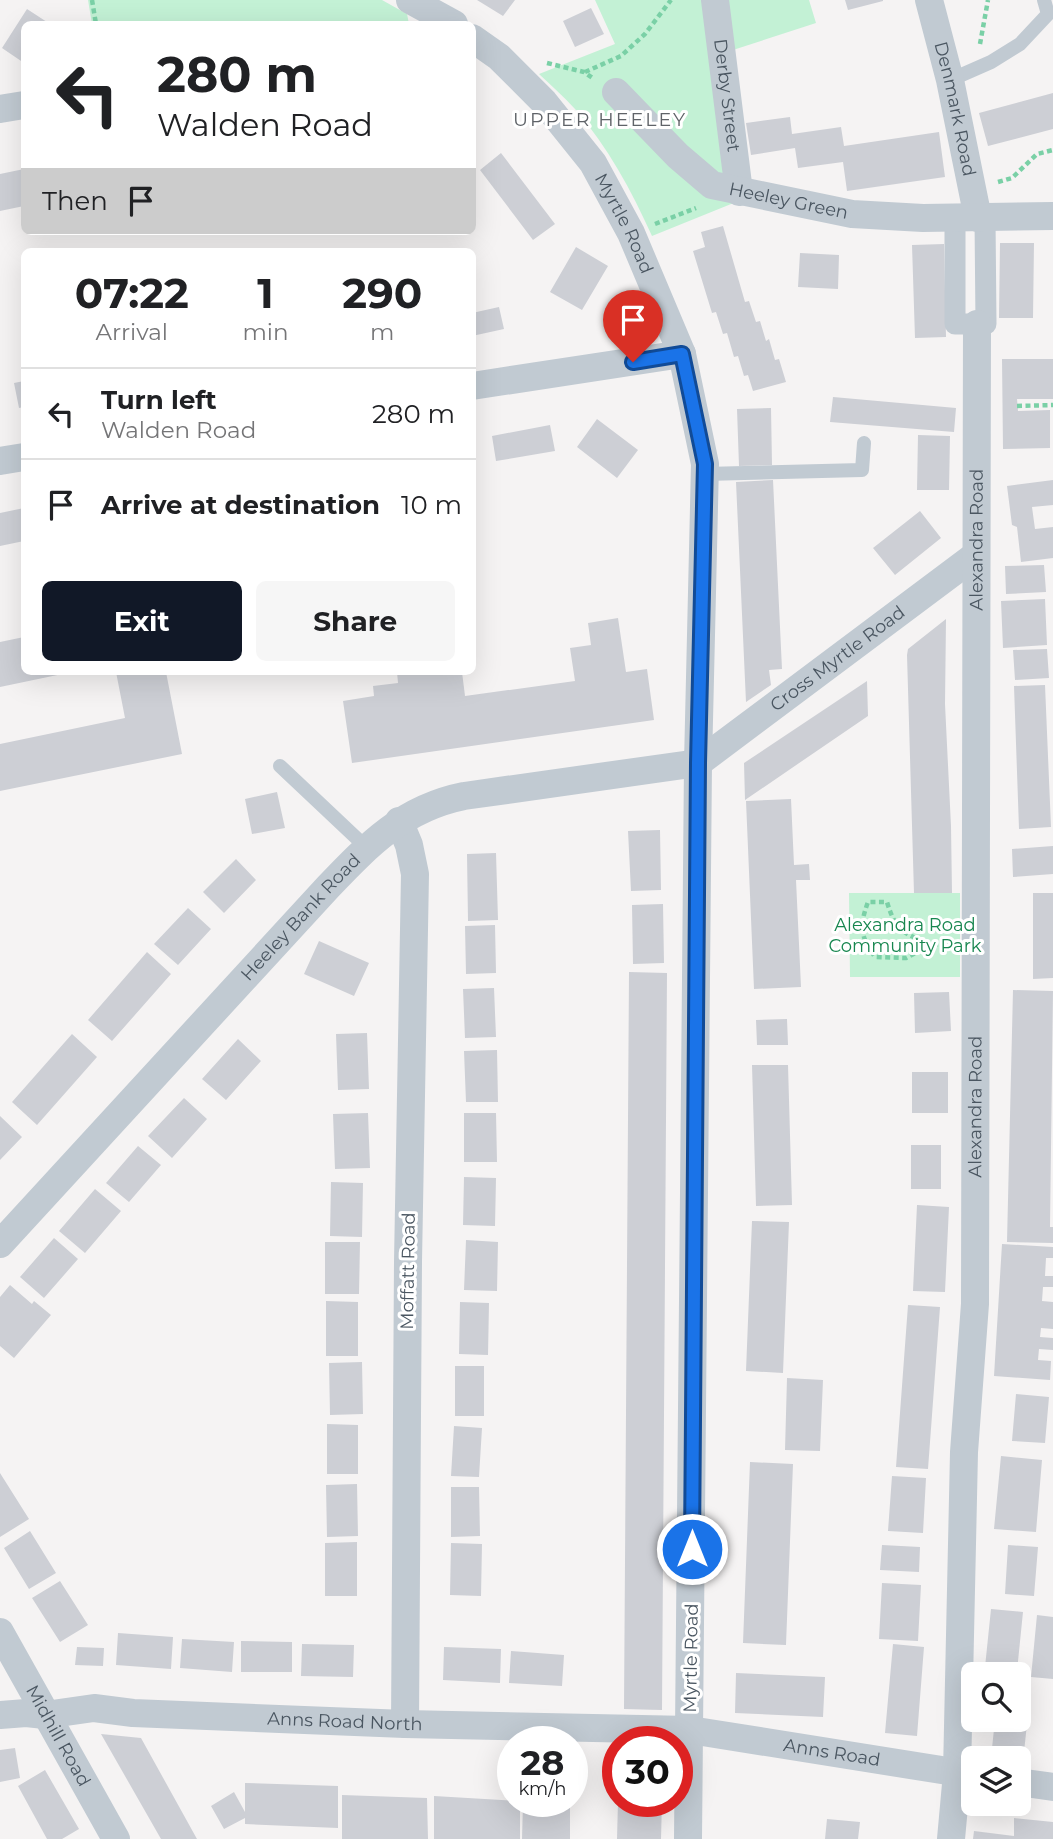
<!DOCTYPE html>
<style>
body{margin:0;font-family:Montserrat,sans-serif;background:#f6f6f6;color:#202124;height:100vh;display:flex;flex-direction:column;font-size:26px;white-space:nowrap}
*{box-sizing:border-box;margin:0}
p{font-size:23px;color:#757577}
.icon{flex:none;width:38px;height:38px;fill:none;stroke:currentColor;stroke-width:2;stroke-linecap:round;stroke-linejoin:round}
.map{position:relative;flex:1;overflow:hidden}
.drawer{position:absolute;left:21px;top:248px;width:455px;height:427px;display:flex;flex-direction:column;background:#fff;border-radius:10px;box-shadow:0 7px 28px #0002}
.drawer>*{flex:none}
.banner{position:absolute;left:21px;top:21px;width:455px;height:214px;border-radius:10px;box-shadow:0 7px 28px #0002;background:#fff;color:#202124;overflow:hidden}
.tools{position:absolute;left:961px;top:1662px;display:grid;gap:14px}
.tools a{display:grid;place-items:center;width:70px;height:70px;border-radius:10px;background:#fff;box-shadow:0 7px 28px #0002;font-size:35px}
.speed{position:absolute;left:497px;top:1726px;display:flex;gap:14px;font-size:35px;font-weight:700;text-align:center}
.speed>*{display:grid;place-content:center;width:91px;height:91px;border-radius:50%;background:#fff;box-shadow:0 7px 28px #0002;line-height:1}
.speed small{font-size:18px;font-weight:400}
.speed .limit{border:10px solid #d22;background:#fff;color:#111}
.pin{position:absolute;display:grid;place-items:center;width:60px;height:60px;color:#fff;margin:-72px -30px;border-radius:50% 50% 50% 0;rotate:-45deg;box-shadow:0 0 7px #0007}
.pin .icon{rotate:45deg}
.me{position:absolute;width:77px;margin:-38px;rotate:0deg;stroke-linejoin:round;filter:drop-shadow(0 0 5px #0008)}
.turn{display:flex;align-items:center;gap:24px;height:147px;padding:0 21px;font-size:32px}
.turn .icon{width:91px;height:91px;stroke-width:2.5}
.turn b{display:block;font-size:49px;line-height:60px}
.then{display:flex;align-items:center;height:66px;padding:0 21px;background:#0003;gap:14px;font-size:26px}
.eta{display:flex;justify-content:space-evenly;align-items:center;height:119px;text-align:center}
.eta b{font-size:42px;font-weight:700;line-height:49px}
.button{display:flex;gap:14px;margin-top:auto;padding:14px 21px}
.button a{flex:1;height:80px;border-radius:10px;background:#111827;color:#fff;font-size:28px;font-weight:700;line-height:80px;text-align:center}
.button a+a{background:#f6f6f6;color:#202124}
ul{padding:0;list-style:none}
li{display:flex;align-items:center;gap:21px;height:91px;padding:0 21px;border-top:2px solid #e0e0e0}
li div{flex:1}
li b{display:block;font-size:26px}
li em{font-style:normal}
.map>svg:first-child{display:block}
.green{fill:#c3f1d5}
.building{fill:#cdcfd5}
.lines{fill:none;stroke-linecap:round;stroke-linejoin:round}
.path{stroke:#7ad0a6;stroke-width:4.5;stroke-dasharray:5 3.5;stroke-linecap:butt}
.service{stroke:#c1cad2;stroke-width:14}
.pedestrian{stroke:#c1cad2;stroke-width:21}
.minor{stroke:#c1cad2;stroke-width:28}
.route-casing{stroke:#114b97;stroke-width:18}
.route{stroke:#1a73e8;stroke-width:12}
.labels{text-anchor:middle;stroke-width:6;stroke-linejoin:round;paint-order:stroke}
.street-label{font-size:18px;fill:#4a5661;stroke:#fff}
.park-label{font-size:18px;fill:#17864f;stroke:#fff}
.neighbourhood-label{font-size:19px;letter-spacing:2px;fill:#5f6368;stroke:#fff}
</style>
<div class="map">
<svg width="1053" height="1839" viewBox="0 0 1053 1839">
<rect width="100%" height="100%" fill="#f5f3f3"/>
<!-- green -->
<path class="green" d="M88 0H382L407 14 409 24H92Z
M595 0H809L816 23 733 50 741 200 652 236C631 190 608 147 575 109 564 97 551 85 539 74L615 44Z
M849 893H960V977H850Z"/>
<!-- building -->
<path class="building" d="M477 0H515L503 16Z
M845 0H883V1L848 10Z
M591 8 604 34 575 47 563 21Z
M27 9 50 24H24V63L2 48Z
M1053 93V129L988 146 979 113Z
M790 117 792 134 841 127 844 146 939 132 945 177 847 191 843 162 798 168 795 148 751 155 746 123Z
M501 153 555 224 533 240 480 170Z
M24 169V206L0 211V174Z
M723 226 745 302 749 301 756 322 760 321 766 341 769 339 775 360 779 359 786 382 753 391 748 375 744 376 738 356 734 357 727 333 723 334 716 312 712 313 693 251 705 247 701 232Z
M1000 243H1034L1033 318H999Z
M944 244 946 337 915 338 912 245Z
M576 247 608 266 582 310 550 292Z
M800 253 839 255 838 289 798 287Z
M499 307 504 329 472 336V313Z
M1002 359H1053V399H1017L1018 411 1050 410V448L1003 449Z
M24 381V407L19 408 14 383Z
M833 397 956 408 954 432 830 422Z
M771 408 772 465 739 466 737 409Z
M597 419 638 450 617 478 577 447Z
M550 425 555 451 496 461 492 436Z
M918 435 950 436 949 490H917Z
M773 480 782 669 769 670 771 685 746 702 736 482Z
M1053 480V505L1032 507 1035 529 1053 527V558L1021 562 1017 527 1012 525 1007 486Z
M24 508V541L0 546V513Z
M920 511 941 538 895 575 873 548Z
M1044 565 1046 592 1006 594 1005 566Z
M1045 599 1047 645 1003 648 1001 601Z
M618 618 626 672 647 669 654 720 352 763 343 701 374 696 373 686 398 683 397 672H436V674L462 672 465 696 575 681 570 648 591 645 588 623Z
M946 619 945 704 951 826 952 893H914L907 655 908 649Z
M24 637V672L67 673 0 687V642Z
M1047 649 1049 678 1015 680 1013 650Z
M116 672H166L182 754 0 791V744L125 718Z
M867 681 868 716 745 800 744 763Z
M1045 685 1051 827 1019 829 1014 686Z
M277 792 285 828 252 834 245 799Z
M791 799 794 865 809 864 810 880H796L801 987 754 989 746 801Z
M660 830 661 890 631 891 628 831Z
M1053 846V874L1013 877 1012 849Z
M496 853 498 920 468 921 467 854Z
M236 859 256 880 224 913 203 892Z
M1033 893H1053V978L1033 979Z
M663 904 664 963 633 964 632 905Z
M188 908 211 929 178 965 154 944Z
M495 925 496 973 466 974 465 926Z
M319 941 369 963 354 996 304 974Z
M147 952 171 974 112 1041 88 1020Z
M629 972 667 973 662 1710 624 1709Z
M494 988 496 1037 465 1038 463 989Z
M1013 990 1053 991 1050 1227H1053V1243L1007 1242Z
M949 992 951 1031 915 1033 914 993Z
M787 1019 788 1045H757L756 1020Z
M367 1033 369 1089 338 1090 336 1034Z
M72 1034 97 1057 37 1125 12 1102Z
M238 1039 261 1061 226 1100 202 1079Z
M497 1050 498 1102H466L464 1051Z
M752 1065H788L792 1205 756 1206Z
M912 1072H948V1113H912Z
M184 1098 207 1119 172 1158 148 1136Z
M368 1113 370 1168 335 1169 333 1114Z
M464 1113H496L497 1162H464Z
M0 1116 22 1137 0 1160Z
M911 1145H941V1189H911Z
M138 1146 161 1165 129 1202 106 1183Z
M464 1177 496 1178 495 1226 463 1225Z
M331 1182 363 1183 362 1237 330 1236Z
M95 1189 121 1211 85 1253 59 1231Z
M917 1205 949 1207 945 1292 913 1291Z
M752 1221 789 1222 783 1373 746 1371Z
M54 1238 78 1259 44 1298 20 1277Z
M466 1240 498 1242 497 1291 464 1290Z
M325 1242H360L359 1294H325Z
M1002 1244 1053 1247V1258H1046L1045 1276H1053V1287H1043L1042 1301 1053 1302V1329L1041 1328 1040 1337 1053 1338V1350L1039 1349 1038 1360 1051 1361 1050 1380 994 1376Z
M10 1285 32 1304 34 1301 51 1315 14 1358 0 1346V1297Z
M326 1301 358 1302V1356H326Z
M460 1302 489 1303 488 1355 459 1354Z
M908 1305 940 1307 928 1469 896 1467Z
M362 1362 363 1414 330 1415 329 1363Z
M455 1366H484V1416H455Z
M787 1378 823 1380 820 1451 785 1450Z
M1016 1394 1049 1397 1045 1443 1012 1441Z
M327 1424 358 1425V1474H327Z
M454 1426 482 1428 479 1477 451 1476Z
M1001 1456 1042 1460 1036 1532 994 1529Z
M750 1462 793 1464 786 1645 743 1643Z
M0 1473 29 1519 0 1537Z
M892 1476 926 1478 923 1533 888 1531Z
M357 1484 358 1536 327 1537 326 1485Z
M451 1487H479L480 1536 451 1537Z
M30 1531 56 1573 29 1589 4 1548Z
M357 1542V1596H325V1543Z
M451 1543 482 1544 481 1596 450 1595Z
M882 1545 920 1547 919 1572 880 1570Z
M1008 1545 1038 1547 1034 1596 1005 1594Z
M60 1581 88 1625 60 1642 32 1598Z
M882 1583 921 1585 918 1641 879 1639Z
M991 1609 1023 1612 1017 1671 985 1667Z
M1037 1615 1053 1617V1679L1031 1677Z
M118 1633 173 1637 171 1669 116 1665Z
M182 1639 234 1642 232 1672 180 1668Z
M241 1641 292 1642V1672H241Z
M302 1644 354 1645 353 1677 301 1676Z
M893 1644 924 1647 917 1736 885 1733Z
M77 1647 104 1648 103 1666 75 1665Z
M444 1647 501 1649 500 1683 443 1680Z
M511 1651 564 1655 562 1686 509 1683Z
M736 1673 825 1677 823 1717 735 1713Z
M1018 1695 1030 1696 1024 1752 992 1748 995 1720H1018Z
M101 1734 141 1738 197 1839H161Z
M15 1748 20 1778 0 1782V1750Z
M45 1770 79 1829 62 1839H47L18 1786Z
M245 1783 338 1786V1828L245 1824V1818L224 1829 211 1806 234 1792 245 1812Z
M342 1795 427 1798 428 1839H342Z
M434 1796 520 1801V1839H434Z
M618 1801H662L661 1839H617Z
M523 1803H570V1839H522Z
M1014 1818 1053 1822V1839H973L974 1831 1014 1836Z
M827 1819 860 1822 858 1839H825Z"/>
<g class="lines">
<!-- path -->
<path class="path" d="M92 0 96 24
M980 44 988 0
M547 63 584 72 594 79
M585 72 621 56 645 34 671 0
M998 182 1012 178 1037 154 1053 150
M655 224 696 208
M1017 406 1053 405
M931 945C904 933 896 932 887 902H868C859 927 860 935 875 957L906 958 931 945 950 943"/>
<!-- service -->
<path class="service" d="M950 80 991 62 1020 44 1048 14 1044 0
M705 474 862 470 864 443
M280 766 367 848"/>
<!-- pedestrian -->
<path class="pedestrian" d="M955 218V324H986L985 218"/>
<!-- minor -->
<g class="minor">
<path d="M410 0 454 24"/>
<path id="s1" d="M715 0 739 192"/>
<path id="s2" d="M929 0 950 80 978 218"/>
<path id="s3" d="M472 38 499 57 544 102 593 163 631 233 682 354 705 464 698 763 688 1839"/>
<path id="s4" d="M616 92 678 156 712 185 852 214 923 218 1053 216"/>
<path d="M0 109 24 105"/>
<path d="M472 386 682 354"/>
<path d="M0 461 24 457"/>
<path d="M399 821 409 845 415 874 408 1262 405 1724"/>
<path id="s5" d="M0 1244 328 887C369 844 404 808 464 796L698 763 976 555"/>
<path id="s6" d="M0 1632 116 1839"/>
<path id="s7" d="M0 1715 26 1713 45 1715 94 1708 133 1713 405 1724 690 1730 973 1775"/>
<path d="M1018 1782 1053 1787"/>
<path id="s8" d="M951 1839 957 1773 964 1452 975 1304 977 324"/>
</g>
</g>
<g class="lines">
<defs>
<path id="route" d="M633 362 682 354 705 464 698 763 692 1549"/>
</defs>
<!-- route casing -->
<use href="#route" class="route-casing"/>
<!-- route -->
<use href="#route" class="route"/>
</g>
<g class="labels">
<!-- street labels -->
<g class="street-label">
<text dy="6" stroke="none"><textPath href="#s1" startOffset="96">Derby Street</textPath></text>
<text dy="6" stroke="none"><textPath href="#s2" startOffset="112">Denmark Road</textPath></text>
<text dy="6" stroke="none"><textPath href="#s4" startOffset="212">Heeley Green</textPath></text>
<text dy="6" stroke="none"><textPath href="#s3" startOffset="243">Myrtle Road</textPath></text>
<text dy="6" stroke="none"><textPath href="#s8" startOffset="1300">Alexandra Road</textPath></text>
<text dy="6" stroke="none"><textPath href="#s5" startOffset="1062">Cross Myrtle Road</textPath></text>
<text dy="6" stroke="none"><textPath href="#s5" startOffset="444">Heeley Bank Road</textPath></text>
<text dy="6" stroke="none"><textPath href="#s8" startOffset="733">Alexandra Road</textPath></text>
<text transform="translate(408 1271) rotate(-89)" y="6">Moffatt Road</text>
<text transform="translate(691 1658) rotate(-89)" y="6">Myrtle Road</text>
<text dy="6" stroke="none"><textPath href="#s7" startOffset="346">Anns Road North</textPath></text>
<text dy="6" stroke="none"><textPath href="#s6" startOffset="119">Midhill Road</textPath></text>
<text dy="6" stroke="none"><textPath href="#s7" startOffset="835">Anns Road</textPath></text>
</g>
<!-- park labels -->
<g class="park-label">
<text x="905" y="931">Alexandra Road<tspan x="905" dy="21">Community Park</tspan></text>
</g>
<!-- neighbourhood labels -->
<g class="neighbourhood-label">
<text x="600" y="126">UPPER HEELEY</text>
</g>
</g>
</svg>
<div class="tools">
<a><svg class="icon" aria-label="search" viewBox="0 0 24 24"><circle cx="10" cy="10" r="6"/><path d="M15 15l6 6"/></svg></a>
<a><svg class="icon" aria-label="layers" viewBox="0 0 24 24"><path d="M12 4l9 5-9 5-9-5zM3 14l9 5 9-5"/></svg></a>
</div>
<div class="speed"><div>28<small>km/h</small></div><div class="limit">30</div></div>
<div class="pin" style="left:633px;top:362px;background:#d93025"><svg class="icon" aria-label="arrive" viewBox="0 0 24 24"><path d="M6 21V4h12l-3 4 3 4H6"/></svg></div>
<svg class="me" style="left:692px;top:1549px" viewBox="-20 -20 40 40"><circle r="17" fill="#1a73e8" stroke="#fff" stroke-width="3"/><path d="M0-11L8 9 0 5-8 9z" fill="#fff"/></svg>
<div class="banner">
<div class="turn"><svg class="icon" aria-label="left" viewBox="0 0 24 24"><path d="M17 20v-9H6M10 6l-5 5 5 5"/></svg><div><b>280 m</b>Walden Road</div></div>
<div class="then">Then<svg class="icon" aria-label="arrive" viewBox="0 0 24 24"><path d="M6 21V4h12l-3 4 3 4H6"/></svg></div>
</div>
<section class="drawer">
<div class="eta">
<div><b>07:22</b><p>Arrival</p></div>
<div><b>1</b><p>min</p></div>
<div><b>290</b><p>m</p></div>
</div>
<ul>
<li><svg class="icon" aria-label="left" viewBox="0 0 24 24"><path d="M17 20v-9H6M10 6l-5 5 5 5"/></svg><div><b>Turn left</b><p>Walden Road</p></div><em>280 m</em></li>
<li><svg class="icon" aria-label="arrive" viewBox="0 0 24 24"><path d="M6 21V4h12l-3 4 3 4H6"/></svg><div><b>Arrive at destination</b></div><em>10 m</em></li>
</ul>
<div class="button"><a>Exit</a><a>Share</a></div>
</section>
</div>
